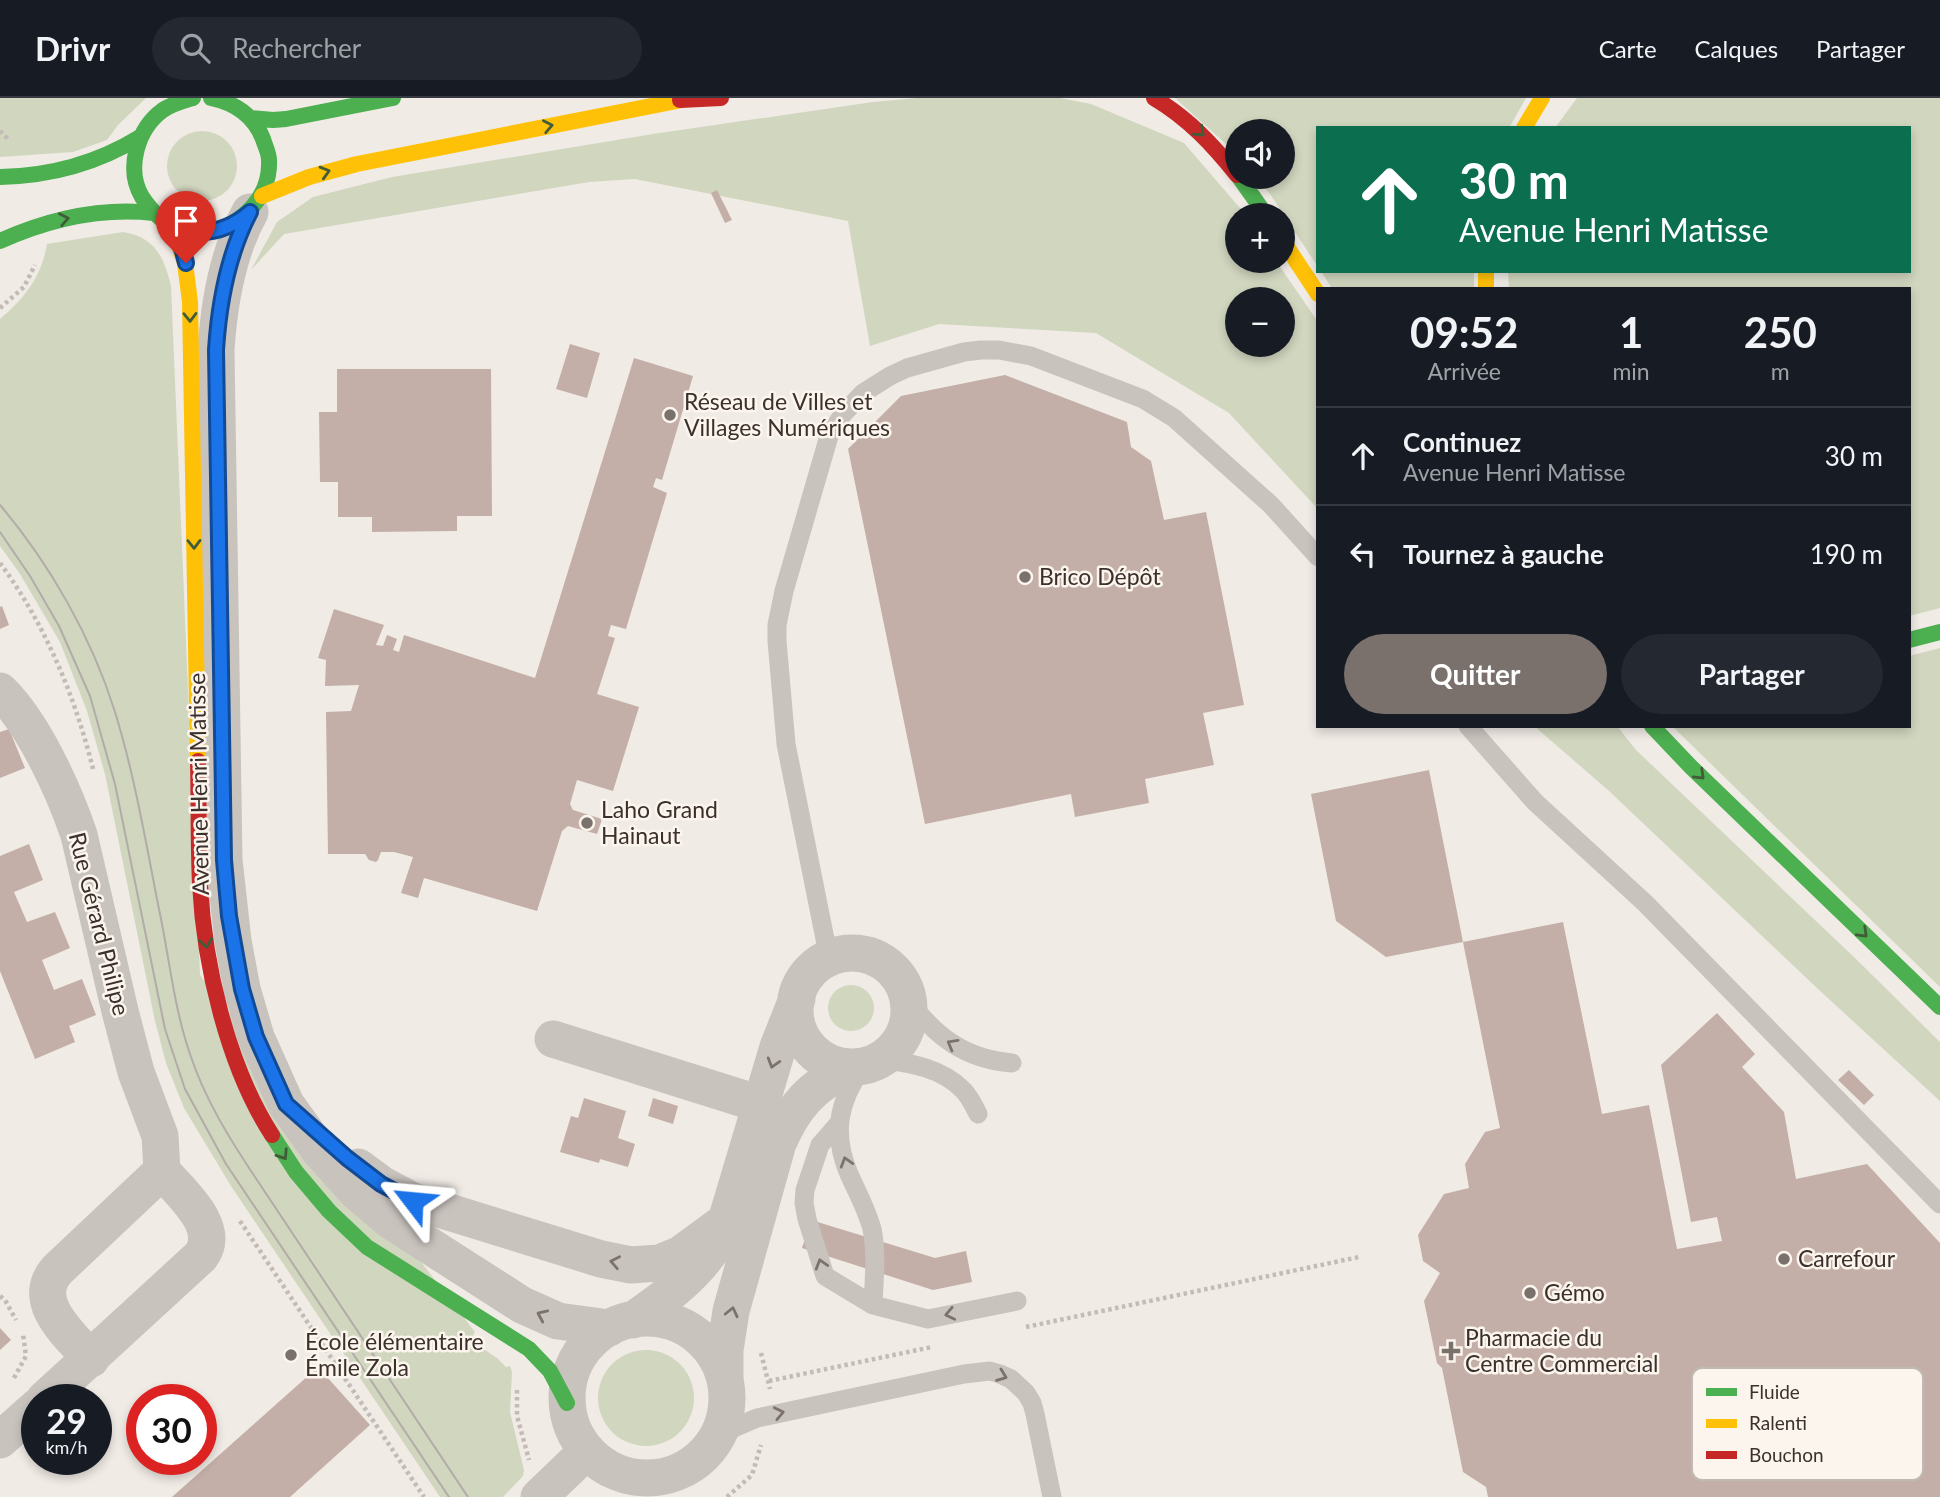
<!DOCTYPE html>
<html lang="fr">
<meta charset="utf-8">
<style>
body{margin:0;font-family:Lato,sans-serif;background:#242831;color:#f1f3f6;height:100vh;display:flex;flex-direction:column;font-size:26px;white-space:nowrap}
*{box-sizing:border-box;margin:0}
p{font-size:23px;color:#9ea1a6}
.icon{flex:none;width:38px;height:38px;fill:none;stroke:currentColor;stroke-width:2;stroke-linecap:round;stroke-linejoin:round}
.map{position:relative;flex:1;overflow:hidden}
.panel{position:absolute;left:1316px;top:189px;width:595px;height:441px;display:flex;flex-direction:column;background:#171b24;border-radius:0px;box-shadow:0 4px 10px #0003}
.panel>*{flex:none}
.hud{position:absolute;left:1316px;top:28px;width:595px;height:147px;border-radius:0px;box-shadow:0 4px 10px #0003;background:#0b6e4f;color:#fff;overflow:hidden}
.buttons{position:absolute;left:1225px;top:21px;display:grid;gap:14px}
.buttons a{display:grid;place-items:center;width:70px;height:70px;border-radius:50%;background:#171b24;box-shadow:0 4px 10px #0003;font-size:35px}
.speed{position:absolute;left:21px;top:1286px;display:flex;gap:14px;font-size:35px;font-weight:700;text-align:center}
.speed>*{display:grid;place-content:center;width:91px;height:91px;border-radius:50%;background:#171b24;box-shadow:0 4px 10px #0003;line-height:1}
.speed small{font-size:18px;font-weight:400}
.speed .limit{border:10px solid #d22;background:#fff;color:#111}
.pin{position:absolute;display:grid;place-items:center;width:60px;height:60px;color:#fff;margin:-72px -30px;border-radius:50% 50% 50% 0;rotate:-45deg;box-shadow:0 0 7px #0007}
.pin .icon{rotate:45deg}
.me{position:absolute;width:77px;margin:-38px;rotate:299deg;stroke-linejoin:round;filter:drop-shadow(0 0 5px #0008)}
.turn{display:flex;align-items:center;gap:24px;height:147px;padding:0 28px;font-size:32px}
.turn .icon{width:91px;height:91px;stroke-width:2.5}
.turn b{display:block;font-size:49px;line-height:60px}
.eta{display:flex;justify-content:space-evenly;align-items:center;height:119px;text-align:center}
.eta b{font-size:42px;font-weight:700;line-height:49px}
.button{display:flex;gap:14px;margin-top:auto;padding:14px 28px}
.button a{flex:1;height:80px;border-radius:42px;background:#7a716c;color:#fff;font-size:28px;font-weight:700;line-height:80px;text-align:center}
.button a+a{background:#242831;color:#f1f3f6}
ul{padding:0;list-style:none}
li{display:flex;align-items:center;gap:21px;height:98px;padding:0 28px;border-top:2px solid #363941}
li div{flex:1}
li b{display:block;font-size:26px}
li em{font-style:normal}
header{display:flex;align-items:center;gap:42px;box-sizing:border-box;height:98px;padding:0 35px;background:#171b24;border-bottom:2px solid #363941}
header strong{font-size:33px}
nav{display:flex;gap:38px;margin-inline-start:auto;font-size:24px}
.search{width:490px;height:63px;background:#242831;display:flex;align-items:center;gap:18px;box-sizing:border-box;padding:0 24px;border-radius:38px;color:#9ea1a6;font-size:26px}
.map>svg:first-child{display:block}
.green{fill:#d1d6bf;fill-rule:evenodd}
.building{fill:#c3afa7}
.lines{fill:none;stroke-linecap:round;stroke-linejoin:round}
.path{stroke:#c2bbb6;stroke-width:4.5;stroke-dasharray:3.5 3.5;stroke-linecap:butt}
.lane{stroke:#c9c3be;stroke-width:19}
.street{stroke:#c9c3be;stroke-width:37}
.fast{stroke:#4caf50;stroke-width:16}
.slow{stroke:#ffc107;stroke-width:16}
.jam{stroke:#c62828;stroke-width:16}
.tram{stroke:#b1aca8;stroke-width:2}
.oneway{stroke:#415c38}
.oneway2{stroke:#7b726d}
.route-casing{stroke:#114b97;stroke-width:18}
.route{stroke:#1a73e8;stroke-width:12}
.poi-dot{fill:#7a716c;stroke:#fbf5ee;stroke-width:2.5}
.labels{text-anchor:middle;stroke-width:5;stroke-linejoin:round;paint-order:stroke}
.poi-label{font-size:23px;fill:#3b302b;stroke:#fbf5ee;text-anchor:start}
.street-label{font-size:23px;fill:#3b302b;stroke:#fbf5ee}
.key{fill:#fbf5ee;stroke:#c1bab4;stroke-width:2}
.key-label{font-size:19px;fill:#3b302b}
</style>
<header>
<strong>Drivr</strong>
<div class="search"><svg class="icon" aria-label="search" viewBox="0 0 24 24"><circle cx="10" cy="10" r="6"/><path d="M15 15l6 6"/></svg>Rechercher</div>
<nav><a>Carte</a><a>Calques</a><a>Partager</a></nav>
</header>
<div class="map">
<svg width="1940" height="1399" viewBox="0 0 1940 1399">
<rect width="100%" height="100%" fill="#f0ebe5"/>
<!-- green -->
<path class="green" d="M0 0H146L118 27 107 42 73 54 0 59Z
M917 0H1060L1091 6 1184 45 1246 117H1237V163H1276L1318 224V411L1229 315 1096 235 939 226 870 248 848 123 635 81 589 84 284 136 251 172 277 124 313 99 392 79 653 36 873 4ZM1237 201H1283V247H1237Z
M1175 0H1526L1509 30H1318V169L1270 96 1256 79H1283V33H1237V56Z
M1577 0H1940V510L1909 518V191H1509L1508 173H1909V30H1555Z
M167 68a35 35 0 1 1 70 0a35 35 0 1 1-70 0Z
M123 134C155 139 164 159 171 188L200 877 475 1234 470 1242 497 1260 506 1269 510 1268 512 1274 510 1314 524 1372 523 1378 503 1399H440L231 1088 184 1010 166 965 155 923 105 676 87 613 60 544 20 476 0 448V221C24 201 42 178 47 146Z
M1321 173H1474V191H1332Z
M1940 550V889L1672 628H1909V558Z
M1534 628H1617L1636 652 1856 861 1940 944V1003L1818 891 1608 692Z
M828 910a23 23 0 1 1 46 0a23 23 0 1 1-46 0Z
M598 1300a48 48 0 1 1 96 0a48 48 0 1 1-96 0Z"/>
<!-- building -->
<path class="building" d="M717 92 732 122 725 125 711 95Z
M570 246 600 255 587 300 556 291Z
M634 260 693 278 662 382 656 380 653 389 667 395 626 531 611 527 608 538 615 540 597 596 639 609 613 693 577 682 570 706 573 712 602 721 597 736 568 728 562 733 537 813 424 780 418 800 401 795 413 759 394 754H381L378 762 376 764 369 762 365 756H328L326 614 351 613 359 587 325 588 326 562 318 560 334 511 384 527 376 547 383 548 387 537 397 541 393 552 399 554 404 537 535 580Z
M337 271H491L492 418H457V433L372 434V419H338V384H320L319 314H337Z
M1005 277 1127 324 1131 349 1151 363 1164 422 1206 414 1244 607 1203 615 1214 667 1145 681 1149 705 1075 719 1071 696 925 726 848 351 901 298Z
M2 508 9 527 0 531V509Z
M9 631 25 670 0 680V634Z
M1429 672 1463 844 1386 859 1336 823 1311 696Z
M29 746 43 782 14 794 27 824 55 814 70 850 42 862 54 892 82 881 96 917 69 928 75 944 35 961 0 873V758Z
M1563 824 1602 1016 1649 1007 1677 1151 1722 1143 1717 1119 1691 1124 1661 967 1717 915 1755 956 1742 969 1784 1014 1796 1081 1867 1066 1940 1145V1399H1488L1486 1389 1463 1374 1442 1270 1437 1265 1424 1203 1440 1175 1423 1163 1418 1137 1444 1096 1469 1090 1465 1066 1485 1034 1500 1030 1463 844Z
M1849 972 1874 997 1864 1007 1838 982Z
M584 1000 626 1013 618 1040 635 1046 628 1069 600 1061 599 1065 560 1054 571 1018 578 1020Z
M653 1000 678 1008 673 1026 648 1018Z
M811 1122 935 1160 966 1153 972 1184 933 1192 802 1150Z
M0 1230 11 1242 0 1252Z
M318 1269 370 1327 290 1399H172Z"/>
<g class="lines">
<!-- path -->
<path class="path" d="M0 33 9 42
M0 210 24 189 35 167
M0 465C45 526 75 598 93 671
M240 1123 424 1399
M0 1198 5 1202 16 1222
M1026 1229 1359 1159
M761 1255 770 1291
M14 1280 26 1258 23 1236
M769 1283 932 1249
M517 1292V1318L529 1362
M727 1399 752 1377 761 1347"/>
<!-- lane -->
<path class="lane" d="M1468 628 1535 704 1645 805 1940 1106
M829 861 786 646 777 543V527L784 493 829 338 843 316 863 295 890 278 907 270 964 254 981 252H999L1031 258 1143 301 1174 320 1271 407 1318 459
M908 902C936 939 965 961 1012 965
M881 961C910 965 942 970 963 992 970 999 974 1008 978 1016
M863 969C838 1003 832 1036 849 1076 857 1094 867 1112 872 1131 877 1155 874 1182 873 1207L928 1221 1017 1203
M840 1024 820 1047 805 1092 804 1105 807 1121 825 1178 873 1207
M716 1340 736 1329 757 1320 964 1276 990 1273 1000 1276 1011 1281 1026 1295 1032 1305 1035 1316 1052 1399"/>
<!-- street -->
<path class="street" d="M250 114C227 156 219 205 216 252L224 762 233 843 242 891 256 939 286 1006 319 1052 357 1094 391 1123 522 1207 558 1223 609 1230
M0 593C34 626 64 693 79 737L120 913 136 974 160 1038 162 1073 57 1172C29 1204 71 1238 91 1261
M795 912a57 57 0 1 1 114 0a57 57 0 1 1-114 0Z
M553 941 760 1006
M358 1069 381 1086 413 1103 601 1161 631 1167 659 1165 681 1156 726 1123 778 949 797 901
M567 1300a80 80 0 1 1 160 0a80 80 0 1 1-160 0Z
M633 1222C663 1201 696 1178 715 1146
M725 1280V1252L731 1213 778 1045C795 1006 811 990 848 969
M44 1302 201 1158C222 1129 181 1095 162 1073
M0 1342 37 1309
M539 1399 587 1353"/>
<!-- fast -->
<path class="fast" d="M193 0C183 3 172 6 163 12 138 30 125 70 142 99 152 114 165 127 182 132 187 134 193 133 198 133 237 134 271 101 269 62 269 55 265 48 263 41 254 18 235 5 211 0
M250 20 273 22 286 21 393 0
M0 79C51 78 96 66 140 39
M1239 79 1266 117
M0 143C49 121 100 109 154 115
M1909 542 1940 534
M1652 628 1691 669 1940 909
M272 1037 296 1074 329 1113 367 1149 529 1251 550 1273 567 1305"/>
<!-- slow -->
<path class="slow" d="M1524 30 1542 0
M262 98 309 79 357 66 692 0
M173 128 185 165 190 204 198 663
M1283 143 1318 196
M1486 173V191"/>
<!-- jam -->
<path class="jam" d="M1154 0C1188 20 1213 47 1237 77
M680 2 721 0
M198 663C199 704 198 745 200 786 204 867 228 969 272 1037"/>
<!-- tram -->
<path class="tram" d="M0 407C50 466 92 540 115 614 136 682 147 752 161 821 170 866 175 913 190 956 205 1002 231 1043 257 1082L468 1399
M0 434 30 478 59 528 90 598 115 686 165 931 185 991 226 1066 449 1399"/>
</g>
<!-- one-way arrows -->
<defs><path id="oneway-chevron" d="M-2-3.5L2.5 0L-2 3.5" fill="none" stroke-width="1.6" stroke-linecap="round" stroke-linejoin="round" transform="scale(1.75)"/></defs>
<g class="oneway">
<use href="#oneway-chevron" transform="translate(548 28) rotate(-11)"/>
<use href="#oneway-chevron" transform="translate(1200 34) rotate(43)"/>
<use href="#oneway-chevron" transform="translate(325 74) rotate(-16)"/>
<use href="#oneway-chevron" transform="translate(64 121) rotate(-11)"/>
<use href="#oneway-chevron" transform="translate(190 219) rotate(89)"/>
<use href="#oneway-chevron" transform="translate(194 446) rotate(89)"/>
<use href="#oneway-chevron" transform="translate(1700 677) rotate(44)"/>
<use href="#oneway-chevron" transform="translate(1863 835) rotate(44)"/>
<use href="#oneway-chevron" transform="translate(206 845) rotate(82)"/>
<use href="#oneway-chevron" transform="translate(283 1057) rotate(57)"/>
</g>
<g class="oneway2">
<use href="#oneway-chevron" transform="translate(952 946) rotate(-150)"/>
<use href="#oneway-chevron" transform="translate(773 965) rotate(107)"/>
<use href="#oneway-chevron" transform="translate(846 1064) rotate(-107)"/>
<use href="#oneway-chevron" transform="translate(615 1164) rotate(-169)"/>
<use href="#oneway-chevron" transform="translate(821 1166) rotate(-107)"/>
<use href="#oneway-chevron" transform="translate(732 1214) rotate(-77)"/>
<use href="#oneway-chevron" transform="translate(950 1216) rotate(168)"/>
<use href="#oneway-chevron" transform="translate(542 1217) rotate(-156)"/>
<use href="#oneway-chevron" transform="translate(1002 1278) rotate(21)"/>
<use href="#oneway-chevron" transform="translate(779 1315) rotate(-12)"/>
</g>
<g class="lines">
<defs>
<path id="route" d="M186 165 183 153 173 128C201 139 227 134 250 114 228 156 219 205 216 252L224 762 229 818 242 891 256 939 286 1006 347 1060 381 1086 413 1103"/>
</defs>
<!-- route casing -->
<use href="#route" class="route-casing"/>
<!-- route -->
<use href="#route" class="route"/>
</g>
<!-- markers -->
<g class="poi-dot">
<circle cx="670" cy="317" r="7"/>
<circle cx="1025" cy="479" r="7"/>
<circle cx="587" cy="725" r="7"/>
<circle cx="1784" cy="1161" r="7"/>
<circle cx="1530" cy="1195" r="7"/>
<path d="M1447.5 1242.5h7v7h7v7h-7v7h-7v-7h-7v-7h7z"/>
<circle cx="291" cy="1257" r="7"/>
</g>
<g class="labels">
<!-- poi labels -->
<g class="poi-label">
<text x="684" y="312">Réseau de Villes et<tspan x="684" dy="26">Villages Numériques</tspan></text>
<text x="1039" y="487">Brico Dépôt</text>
<text x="601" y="720">Laho Grand<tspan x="601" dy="26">Hainaut</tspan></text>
<text x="1798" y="1169">Carrefour</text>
<text x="1544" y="1203">Gémo</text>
<text x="1465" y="1248">Pharmacie du<tspan x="1465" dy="26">Centre Commercial</tspan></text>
<text x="305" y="1252">École élémentaire<tspan x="305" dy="26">Émile Zola</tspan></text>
</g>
<!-- street labels -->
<g class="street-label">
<text transform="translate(199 686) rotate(-91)" y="8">Avenue Henri Matisse</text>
<text transform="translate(99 826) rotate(76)" y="8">Rue Gérard Philipe</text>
</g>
</g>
<!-- legend -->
<rect x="1692" y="1270" width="231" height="112" rx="10" class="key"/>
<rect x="1706" y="1290" width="31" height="8" fill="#4caf50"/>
<rect x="1706" y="1321" width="31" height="9" fill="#ffc107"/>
<rect x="1706" y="1353" width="31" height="8" fill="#c62828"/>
<g class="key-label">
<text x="1749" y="1301">Fluide</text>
<text x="1749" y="1332">Ralenti</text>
<text x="1749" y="1364">Bouchon</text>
</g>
</svg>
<div class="buttons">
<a><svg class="icon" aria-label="sound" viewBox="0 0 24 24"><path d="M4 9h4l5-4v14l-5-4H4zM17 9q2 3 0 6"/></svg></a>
<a>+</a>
<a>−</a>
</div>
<div class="speed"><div>29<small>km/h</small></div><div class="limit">30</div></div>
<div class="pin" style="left:186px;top:165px;background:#d93025"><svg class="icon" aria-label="arrive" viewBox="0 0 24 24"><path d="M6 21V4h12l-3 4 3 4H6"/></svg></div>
<svg class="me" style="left:413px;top:1103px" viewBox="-20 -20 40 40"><path d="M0-17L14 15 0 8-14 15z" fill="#1a73e8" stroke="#fff" stroke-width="4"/></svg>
<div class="hud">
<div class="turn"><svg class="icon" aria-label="ahead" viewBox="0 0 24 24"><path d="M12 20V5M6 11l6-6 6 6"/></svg><div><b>30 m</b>Avenue Henri Matisse</div></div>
</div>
<section class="panel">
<div class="eta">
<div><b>09:52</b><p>Arrivée</p></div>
<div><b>1</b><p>min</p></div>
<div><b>250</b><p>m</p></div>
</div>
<ul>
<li><svg class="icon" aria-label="ahead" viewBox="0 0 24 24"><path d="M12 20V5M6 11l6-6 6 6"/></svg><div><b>Continuez</b><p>Avenue Henri Matisse</p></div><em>30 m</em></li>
<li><svg class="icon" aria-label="left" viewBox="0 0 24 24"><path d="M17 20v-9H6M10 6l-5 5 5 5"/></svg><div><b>Tournez à gauche</b></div><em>190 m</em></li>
</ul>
<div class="button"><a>Quitter</a><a>Partager</a></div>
</section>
</div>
